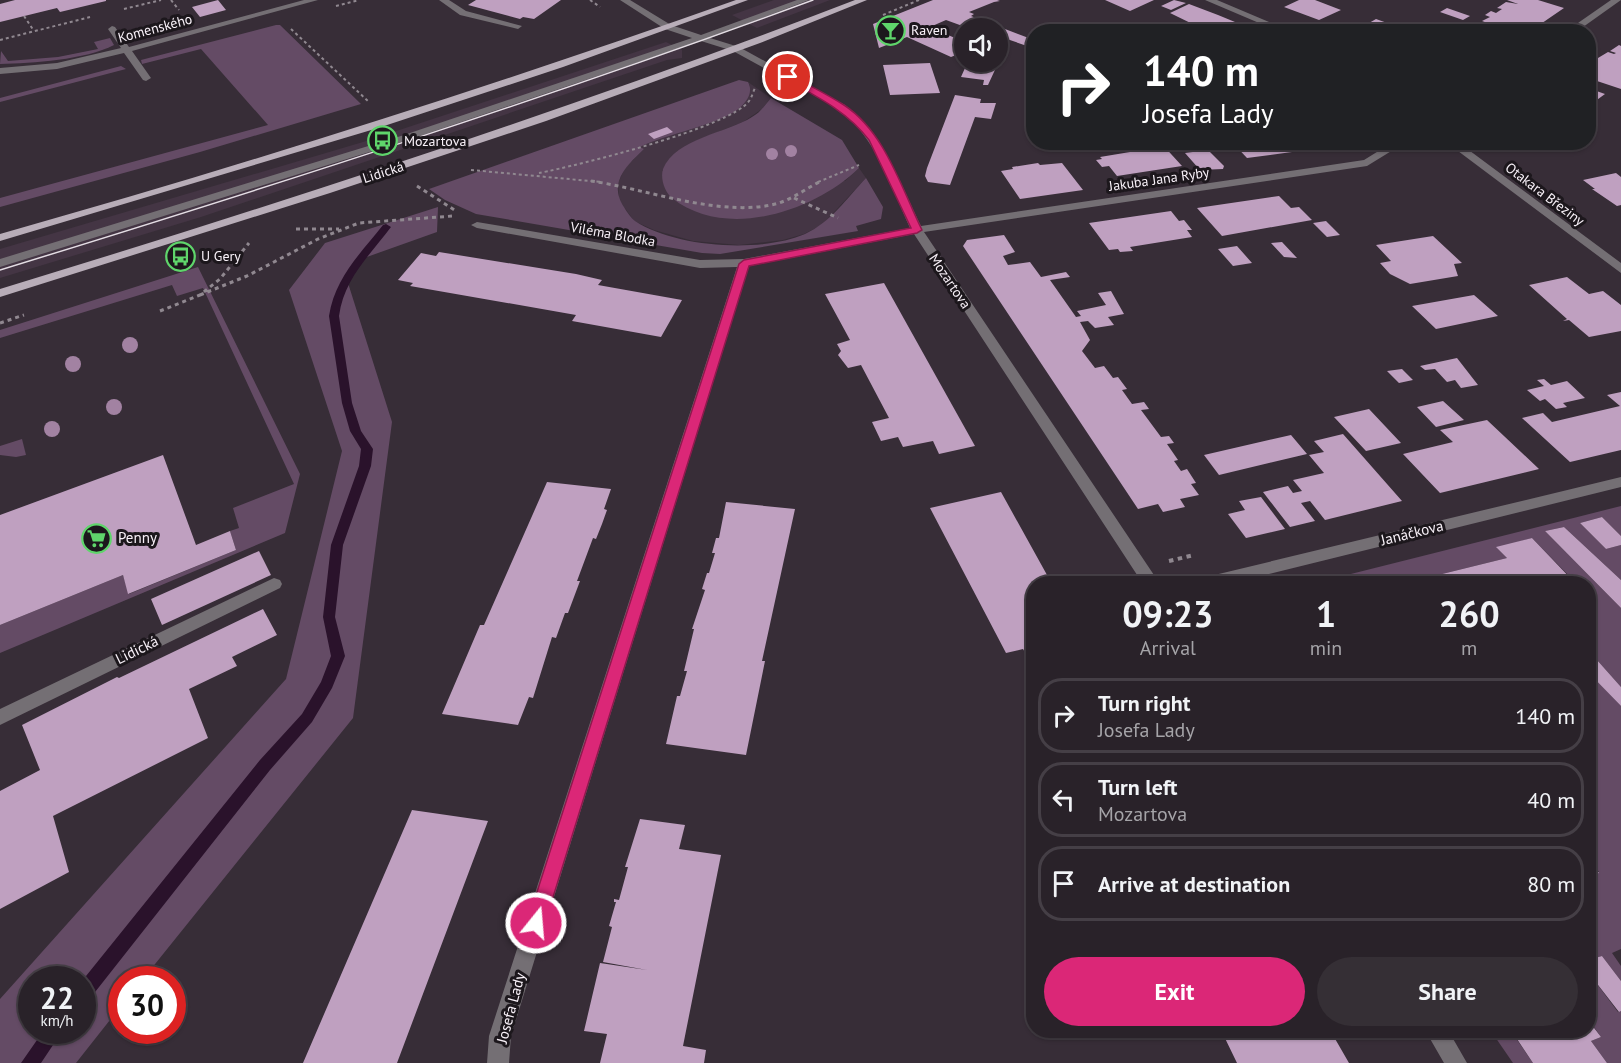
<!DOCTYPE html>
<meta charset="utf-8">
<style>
body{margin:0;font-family:"PT Sans",sans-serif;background:#352f35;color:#f1f3f6;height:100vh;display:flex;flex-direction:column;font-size:22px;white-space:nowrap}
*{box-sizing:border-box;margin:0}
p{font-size:20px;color:#a5a4a8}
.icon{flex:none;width:33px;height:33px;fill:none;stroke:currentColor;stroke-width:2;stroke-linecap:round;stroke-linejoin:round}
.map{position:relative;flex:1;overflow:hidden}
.side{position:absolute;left:1026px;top:576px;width:570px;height:462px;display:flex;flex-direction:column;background:#292229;border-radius:24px;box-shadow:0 2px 4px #0004,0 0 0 2px #453f46}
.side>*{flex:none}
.top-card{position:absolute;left:1026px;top:24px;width:570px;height:126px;border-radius:24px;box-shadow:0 2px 4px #0004,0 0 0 2px #453f46;background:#202124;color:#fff;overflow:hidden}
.controls{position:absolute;left:954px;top:18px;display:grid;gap:12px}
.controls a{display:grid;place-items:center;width:54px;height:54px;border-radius:50%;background:#292229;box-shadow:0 2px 4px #0004,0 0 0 2px #453f46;font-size:30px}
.speed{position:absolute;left:18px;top:966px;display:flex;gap:12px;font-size:30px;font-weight:700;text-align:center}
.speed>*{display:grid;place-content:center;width:78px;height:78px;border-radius:50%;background:#292229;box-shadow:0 2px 4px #0004,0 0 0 2px #453f46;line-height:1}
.speed small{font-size:15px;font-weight:400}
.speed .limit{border:9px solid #d22;background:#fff;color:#111}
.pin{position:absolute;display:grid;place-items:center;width:51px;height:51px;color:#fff;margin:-26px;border:3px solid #fff;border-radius:50%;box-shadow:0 2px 6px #0007}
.me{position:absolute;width:66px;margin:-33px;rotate:17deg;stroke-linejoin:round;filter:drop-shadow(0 0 4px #0008)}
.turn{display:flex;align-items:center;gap:21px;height:126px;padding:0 18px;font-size:27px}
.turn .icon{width:78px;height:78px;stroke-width:2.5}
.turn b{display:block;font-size:42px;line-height:51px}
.eta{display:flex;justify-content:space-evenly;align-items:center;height:102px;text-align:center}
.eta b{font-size:36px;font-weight:700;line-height:42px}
.cta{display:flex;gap:12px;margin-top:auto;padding:12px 18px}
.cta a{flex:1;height:69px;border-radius:36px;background:#db2777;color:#fff;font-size:24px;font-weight:700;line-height:69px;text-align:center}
.cta a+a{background:#352f35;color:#f1f3f6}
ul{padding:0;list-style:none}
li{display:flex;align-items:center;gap:18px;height:75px;margin:0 12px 9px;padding:0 6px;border:3px solid #453f46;border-radius:24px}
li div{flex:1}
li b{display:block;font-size:22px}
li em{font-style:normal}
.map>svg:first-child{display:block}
.built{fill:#443544}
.green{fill:#644b65;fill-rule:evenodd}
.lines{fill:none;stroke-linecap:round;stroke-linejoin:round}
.stream{fill:#2a122b;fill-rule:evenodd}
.building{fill:#bfa0c0}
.path-far3{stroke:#908890;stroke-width:2;stroke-dasharray:3 3;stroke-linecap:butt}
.path-far2{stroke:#908890;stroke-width:3;stroke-dasharray:4 4;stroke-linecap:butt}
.path-far1{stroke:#908890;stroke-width:4;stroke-dasharray:4.5 4.5;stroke-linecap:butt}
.path{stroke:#908890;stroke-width:4.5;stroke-dasharray:6 6;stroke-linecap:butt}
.minor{fill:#746f74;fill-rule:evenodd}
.major{fill:#b8adb8;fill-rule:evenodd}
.tram{stroke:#e4dde4;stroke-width:1.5}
.tree{fill:#a282a2}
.route{fill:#db2777;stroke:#8e194d;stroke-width:1.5}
.labels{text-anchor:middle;stroke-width:6;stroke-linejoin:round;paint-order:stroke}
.far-street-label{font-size:14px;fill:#f8f1f8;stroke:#1c171c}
.far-poi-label{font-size:14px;fill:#f8f1f8;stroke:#1c171c;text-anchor:start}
.street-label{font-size:15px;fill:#f8f1f8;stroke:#1c171c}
.poi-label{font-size:15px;fill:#f8f1f8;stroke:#1c171c;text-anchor:start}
</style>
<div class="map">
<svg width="1621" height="1063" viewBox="0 0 1621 1063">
<rect width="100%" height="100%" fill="#372d37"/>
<!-- built -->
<path class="built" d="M774 0H830L757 28 732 15Z
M666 42 682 50V58L667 60 201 217 0 278V249L363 142Z
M748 82 771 98 762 109 743 122 698 140 680 150 669 160 662 171 845 181 859 168 866 178 822 225 804 234 783 240 739 245 693 241 654 230 634 221 619 200 618 183 625 168 644 149 639 147 656 139 715 120 750 86Z"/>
<!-- green -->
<path class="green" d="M276 25H280L361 104 200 152 0 207V198L268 125 201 49 142 64 141 60Z
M110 38 114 45C85 60 33 63 0 64L1 51 8 61 58 57 98 49 94 42Z
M121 66 126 69 0 102V98Z
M739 80 748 82C754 93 746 103 737 110 717 125 666 134 640 147L644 149C634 159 623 168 619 181 616 190 619 200 624 207 627 212 631 218 635 221 676 248 761 253 805 234 831 222 847 198 866 178L883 207 881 219 856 226 858 231 720 254 702 253 476 214 445 200 429 189Z
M771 98 842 140 859 168C815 211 726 241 672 198 665 192 660 179 663 169 676 138 727 133 752 117 760 113 765 105 771 98Z
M438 207 437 232 364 258 348 283 392 422 353 718 143 979 122 980 121 1006 76 1063H0V999L286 679 342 451 289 290 325 243ZM32 980H82V1030H32Z
M198 267 300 474 285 533 0 653V625L123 575 129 594 236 550 230 531 239 528 233 508 294 484 203 288 177 296 172 285 0 338V330Z
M22 439 26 455 16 457 0 455V446Z
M1621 506V536L1602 517 1580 523 1606 549 1621 545V580L1564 527 1545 531 1621 608V687L1597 660 1589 662V606L1596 604 1589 596 1588 584 1576 583 1532 538 1497 548 1507 558 1434 576 1440 583 1311 584Z
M1589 672 1621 706V949L1612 953 1621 966V981L1602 956 1589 960V876L1599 872 1589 859Z
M1588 972 1618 1012 1621 1011V1063H1607L1591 1041 1601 1037 1589 1020V1017L1592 1015 1589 1011Z
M1491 1031H1511L1533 1063H1513Z"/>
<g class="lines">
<!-- stream -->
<path class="stream" d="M386 224 391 227C369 256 344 279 339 316L352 403 361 431 373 449 371 466 343 545 335 617 345 656 332 688 312 722 270 770 88 1001 82 1003V981L260 760 302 714 321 682 331 656 323 617 331 545 359 466 361 449 350 431 342 403 329 316C335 278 360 254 383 225Z
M44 1030H63L41 1063H21Z"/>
</g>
<!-- building -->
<path class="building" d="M15 0H106V1L60 12 57 8 0 22V4Z
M218 0 226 10 200 17 192 7Z
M476 0H561L534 19 523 17 520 19 468 5Z
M933 0H997L1000 1 994 2 969 12 974 14 971 16 1034 40V42L1027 46 1004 38 998 41V28H968L946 20 930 27 964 42V54L961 53 951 57 907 37 879 48 873 24Z
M1105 0H1154L1130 11Z
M1174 0 1186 3 1171 10 1161 6Z
M1299 0H1315L1341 10 1319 20 1284 7Z
M1507 0H1538L1564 8 1529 32H1512L1482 21 1490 17 1485 15 1491 11 1496 13 1502 9 1497 8 1506 2 1518 4Z
M1189 4 1218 15 1252 29 1246 32H1209L1170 13Z
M1447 8 1470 16 1463 20 1440 12Z
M1376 19 1390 24 1385 27 1396 32H1342L1349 28 1355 31Z
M1619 45 1621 46V89L1588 78V64L1608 52 1614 54 1616 53 1610 51Z
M998 57 1000 59 988 85H983L984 80 961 77 965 68 974 70 979 62H998Z
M930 63 940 93 890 95 883 65Z
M1588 88 1605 94 1590 105 1594 106 1588 110Z
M955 95 981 99 980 103H996L991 119 975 117 950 185 928 182 925 176 927 168Z
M667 127 673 132 654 139 648 134Z
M1232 142H1282L1292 152 1247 158Z
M1161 143 1182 166 1117 176 1109 166 1102 167 1096 160 1102 159 1100 157 1136 151 1133 148Z
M1208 150 1224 166 1223 169 1200 170 1185 153Z
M1038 163 1040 165 1062 163 1083 190 1020 199 1001 171 1013 169 1012 167Z
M1616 173 1621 177V205L1617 206 1592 189H1595L1583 180Z
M1279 196 1291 208 1299 207 1312 220 1222 236 1197 208Z
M1171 211 1179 221 1184 220 1192 230H1187L1192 237 1130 247 1133 251 1120 252 1118 249 1109 250 1089 223Z
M1326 221 1340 235 1327 237 1313 223Z
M1004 235 1015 252 1003 256 1008 265 1030 262 1041 277 1066 272 1070 277 1050 280 1076 317 1081 316 1077 311 1106 305 1098 293 1111 291 1124 314 1108 317 1114 325 1095 328 1088 321 1080 322 1090 340 1082 351 1095 368 1104 366 1113 378 1118 377 1127 389 1122 390 1132 404 1144 402 1149 409 1141 410 1161 437 1169 436 1174 443 1167 444 1178 460 1174 461 1181 471 1187 469 1196 483 1191 484 1199 495 1180 499 1185 507 1163 512 1158 504 1138 509 963 246 967 240Z
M1433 236 1462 263 1454 264 1458 276 1410 284 1390 274 1380 263 1391 261 1376 245Z
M1282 242 1297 258 1284 257 1271 243Z
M1237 246 1252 263 1233 266 1218 249Z
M439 252 576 274 602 280 598 285 682 300 661 337 572 321 576 315 410 286 413 283 398 280 421 253 436 256Z
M1567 277 1589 294 1603 291 1621 305V331L1589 337 1569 320 1563 321 1567 319 1529 285Z
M884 283 937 378 975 446 939 454 933 441 903 447 898 437 881 441 872 422 889 418 861 365 848 368 838 355 841 351 837 344 850 340 825 294Z
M1474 295 1498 316 1436 329 1412 306Z
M1457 358 1478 385 1461 388 1455 380 1447 382 1435 369 1425 370 1420 366Z
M1402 369 1413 380 1399 383 1387 371Z
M1544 379 1551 385 1567 381 1585 398 1563 403 1567 407 1556 409 1545 399 1540 401 1527 390 1544 386 1537 380Z
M1621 392V450L1570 462 1522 418 1543 413 1552 422 1620 406 1607 395Z
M1443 401 1464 420 1436 427 1417 407Z
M1369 409 1401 443 1366 451 1334 417Z
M1487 420 1539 469 1440 493 1403 454 1453 442 1440 430Z
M1343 434 1402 501 1325 520 1310 501 1301 503 1315 521 1290 527 1263 492 1288 486 1293 493 1302 491 1293 480 1324 473 1309 455 1324 452 1314 441Z
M1291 435 1307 454 1219 475 1204 455Z
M163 455 196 545 230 531 236 550 128 594 123 575 0 625V515Z
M547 482 611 489 604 509 607 510 602 524 596 539 593 538 577 581H580L568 613H565L556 638 552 637 533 698 529 697 518 725 442 714 480 625H484Z
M1001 492 1052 584H1034V667L1023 649 1006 653 930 508Z
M1261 497 1285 529 1246 538 1228 514 1245 510 1239 501Z
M726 502 795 509 762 661H765L746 755 666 744 677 696H680L687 671H684L694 629H692L705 590 702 589 707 573H709L715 553H712L716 538H719Z
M1602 517 1621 536V545L1606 549 1580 523Z
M1564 527 1621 580V608L1545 531Z
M1532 538 1576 584H1440L1434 576 1507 558 1496 547Z
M259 551 271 575 162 625 151 599Z
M263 609 277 635 232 657 237 666 189 689 208 738 53 816 69 872 0 909V791L40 770 22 725 117 677 119 678Z
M1597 660 1621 687V706L1588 672V662Z
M412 810 488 821 397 1063H303Z
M640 819 685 825 679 849 721 855 683 1046 706 1050 704 1063H600L607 1034 584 1031 600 963 647 970 603 962 612 927 609 926 616 902H614V899L619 900 628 867H625Z
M1588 859 1599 873 1588 876Z
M1602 956 1621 981V1011L1619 1012 1588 972V960Z
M1588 1020 1601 1037 1591 1041 1607 1063H1533L1511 1030H1588Z
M1221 1030H1330L1349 1063H1237Z"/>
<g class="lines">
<!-- path-far3 -->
<path class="path-far3" d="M171 0 179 10
M590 0 600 7
M336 6 359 0
M124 9 161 0
M883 15 919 0
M24 16 34 31
M291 29 369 102
M0 40 90 17
M471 170 601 182
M539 173C576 166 731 127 749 101 752 97 753 92 755 88
M818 182 859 165"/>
<!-- path-far2 -->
<path class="path-far2" d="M591 181C647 189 724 219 779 203 794 198 807 188 821 181
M417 186 456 211
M794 198 838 218
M296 229H339
M200 295 247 276 318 239 359 223 453 216
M160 311 200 295 220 279 249 243
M0 323 24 315"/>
<!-- path-far1 -->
<path class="path-far1" d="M1169 561 1194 555"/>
<!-- path -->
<path class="path" d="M1398 1030 1404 1039"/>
<!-- minor -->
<path class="minor" d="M304 0H318L132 51 151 78 146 81 143 80 124 53 57 69 0 74V68L57 63 121 48 108 29 112 26 115 27 129 47Z
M439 0H449L466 11 522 26 518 29 460 15Z
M620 0H630L671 25 701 35 797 0H809L710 38 739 47 845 105C884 135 900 183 921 226L1364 160 1393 142H1406L1367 166 924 232 1160 584H1143L914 234 749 266 511 1036 509 1063H487L489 1036 737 267 700 268 477 228 471 225 477 222 700 260 744 259 910 228C891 186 876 138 839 109L733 51 701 41 408 140 0 267V259L401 136 692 38 665 29Z
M1205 0H1217L1293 32H1280Z
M1611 0H1621L1576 32H1565Z
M1446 142H1458L1621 263V273Z
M1621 477V487L1229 584H1194L1196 580 1202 578Z
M274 578 280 580 282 584 280 588 0 725V709Z
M1425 1030H1448L1467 1063H1444Z"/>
<!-- major -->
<path class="major" d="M736 0H748L563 67 378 128 0 241V234C248 164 493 86 736 0Z
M855 0H867L760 43 546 121 330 193 0 297V289C288 201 574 108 855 0Z"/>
<!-- tram -->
<path class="tram" d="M0 270C273 186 545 99 813 0"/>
</g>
<!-- trees -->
<g class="tree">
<circle cx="791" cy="151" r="6"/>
<circle cx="772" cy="154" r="6"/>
<circle cx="130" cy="345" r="8"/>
<circle cx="73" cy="364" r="8"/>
<circle cx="114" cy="407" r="8"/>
<circle cx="52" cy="429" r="8"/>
</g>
<!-- route -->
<path class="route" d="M785 75H791C808 85 827 94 844 105 885 132 901 187 922 230L917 233 749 266 545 923 542 930 536 932 530 930 527 923 739 264 744 260 911 228 869 140C847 111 816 96 785 79Z"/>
<!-- icons -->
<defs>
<symbol id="bar-ring" viewBox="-11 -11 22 22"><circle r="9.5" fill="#1c171c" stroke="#5fd56b" stroke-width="1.5"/><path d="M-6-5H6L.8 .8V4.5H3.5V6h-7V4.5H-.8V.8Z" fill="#5fd56b"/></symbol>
<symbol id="bus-ring" viewBox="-11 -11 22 22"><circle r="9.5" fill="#1c171c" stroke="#5fd56b" stroke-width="1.5"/><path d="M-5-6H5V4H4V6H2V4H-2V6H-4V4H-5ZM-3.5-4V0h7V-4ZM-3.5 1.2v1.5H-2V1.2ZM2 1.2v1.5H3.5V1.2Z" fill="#5fd56b"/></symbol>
<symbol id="supermarket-ring" viewBox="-11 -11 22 22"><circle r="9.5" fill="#1c171c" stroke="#5fd56b" stroke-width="1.5"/><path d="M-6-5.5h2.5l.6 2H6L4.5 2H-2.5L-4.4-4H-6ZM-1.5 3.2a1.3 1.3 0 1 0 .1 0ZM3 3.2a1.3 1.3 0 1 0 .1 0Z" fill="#5fd56b"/></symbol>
</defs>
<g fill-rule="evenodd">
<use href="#bar-ring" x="874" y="14" width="33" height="33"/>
<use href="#bus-ring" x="366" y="124" width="33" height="33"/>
<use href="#bus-ring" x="164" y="240" width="33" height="33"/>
<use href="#supermarket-ring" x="80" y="522" width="33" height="33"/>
</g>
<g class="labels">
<!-- far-street labels -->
<g class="far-street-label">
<text transform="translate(155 28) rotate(-15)" y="5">Komenského</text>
<text transform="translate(383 172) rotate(-18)" y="5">Lidická</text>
<text transform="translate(1159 179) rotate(-8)" y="5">Jakuba Jana Ryby</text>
<text transform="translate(1545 194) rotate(37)" y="5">Otakara Březiny</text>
<text transform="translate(613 234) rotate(10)" y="5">Viléma Blodka</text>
<text transform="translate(950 281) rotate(56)" y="5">Mozartova</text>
</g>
<!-- far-poi labels -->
<g class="far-poi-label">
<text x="911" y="35">Raven</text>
<text x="404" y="146">Mozartova</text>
<text x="201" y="261">U Gery</text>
</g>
<!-- street labels -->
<g class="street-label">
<text transform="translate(1412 533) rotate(-14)" y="5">Janáčkova</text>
<text transform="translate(137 650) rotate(-26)" y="5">Lidická</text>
<text transform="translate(511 1008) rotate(-75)" y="5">Josefa Lady</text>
</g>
<!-- poi labels -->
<g class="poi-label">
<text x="118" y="543">Penny</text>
</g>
</g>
</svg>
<div class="controls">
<a><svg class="icon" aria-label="sound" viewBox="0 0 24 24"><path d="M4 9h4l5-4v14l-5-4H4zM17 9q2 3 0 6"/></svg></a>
</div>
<div class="speed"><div>22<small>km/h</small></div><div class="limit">30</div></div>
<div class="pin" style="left:788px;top:77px;background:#d93025"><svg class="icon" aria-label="arrive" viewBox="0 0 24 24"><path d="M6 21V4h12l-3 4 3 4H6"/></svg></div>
<svg class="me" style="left:536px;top:923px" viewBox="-20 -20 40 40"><circle r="17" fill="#db2777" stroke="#fff" stroke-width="3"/><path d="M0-11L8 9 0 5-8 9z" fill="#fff"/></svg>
<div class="top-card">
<div class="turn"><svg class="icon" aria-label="right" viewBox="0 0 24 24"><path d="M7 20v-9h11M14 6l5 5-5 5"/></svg><div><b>140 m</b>Josefa Lady</div></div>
</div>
<section class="side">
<div class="eta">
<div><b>09:23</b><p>Arrival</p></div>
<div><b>1</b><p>min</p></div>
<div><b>260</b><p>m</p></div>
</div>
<ul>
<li><svg class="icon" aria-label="right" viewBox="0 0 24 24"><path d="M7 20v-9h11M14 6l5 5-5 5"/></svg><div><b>Turn right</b><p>Josefa Lady</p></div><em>140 m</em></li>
<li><svg class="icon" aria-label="left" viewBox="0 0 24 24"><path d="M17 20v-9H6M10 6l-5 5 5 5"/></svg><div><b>Turn left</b><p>Mozartova</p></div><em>40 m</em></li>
<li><svg class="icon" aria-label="arrive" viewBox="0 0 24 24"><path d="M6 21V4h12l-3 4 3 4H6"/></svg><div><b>Arrive at destination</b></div><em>80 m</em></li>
</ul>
<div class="cta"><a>Exit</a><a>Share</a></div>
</section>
</div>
